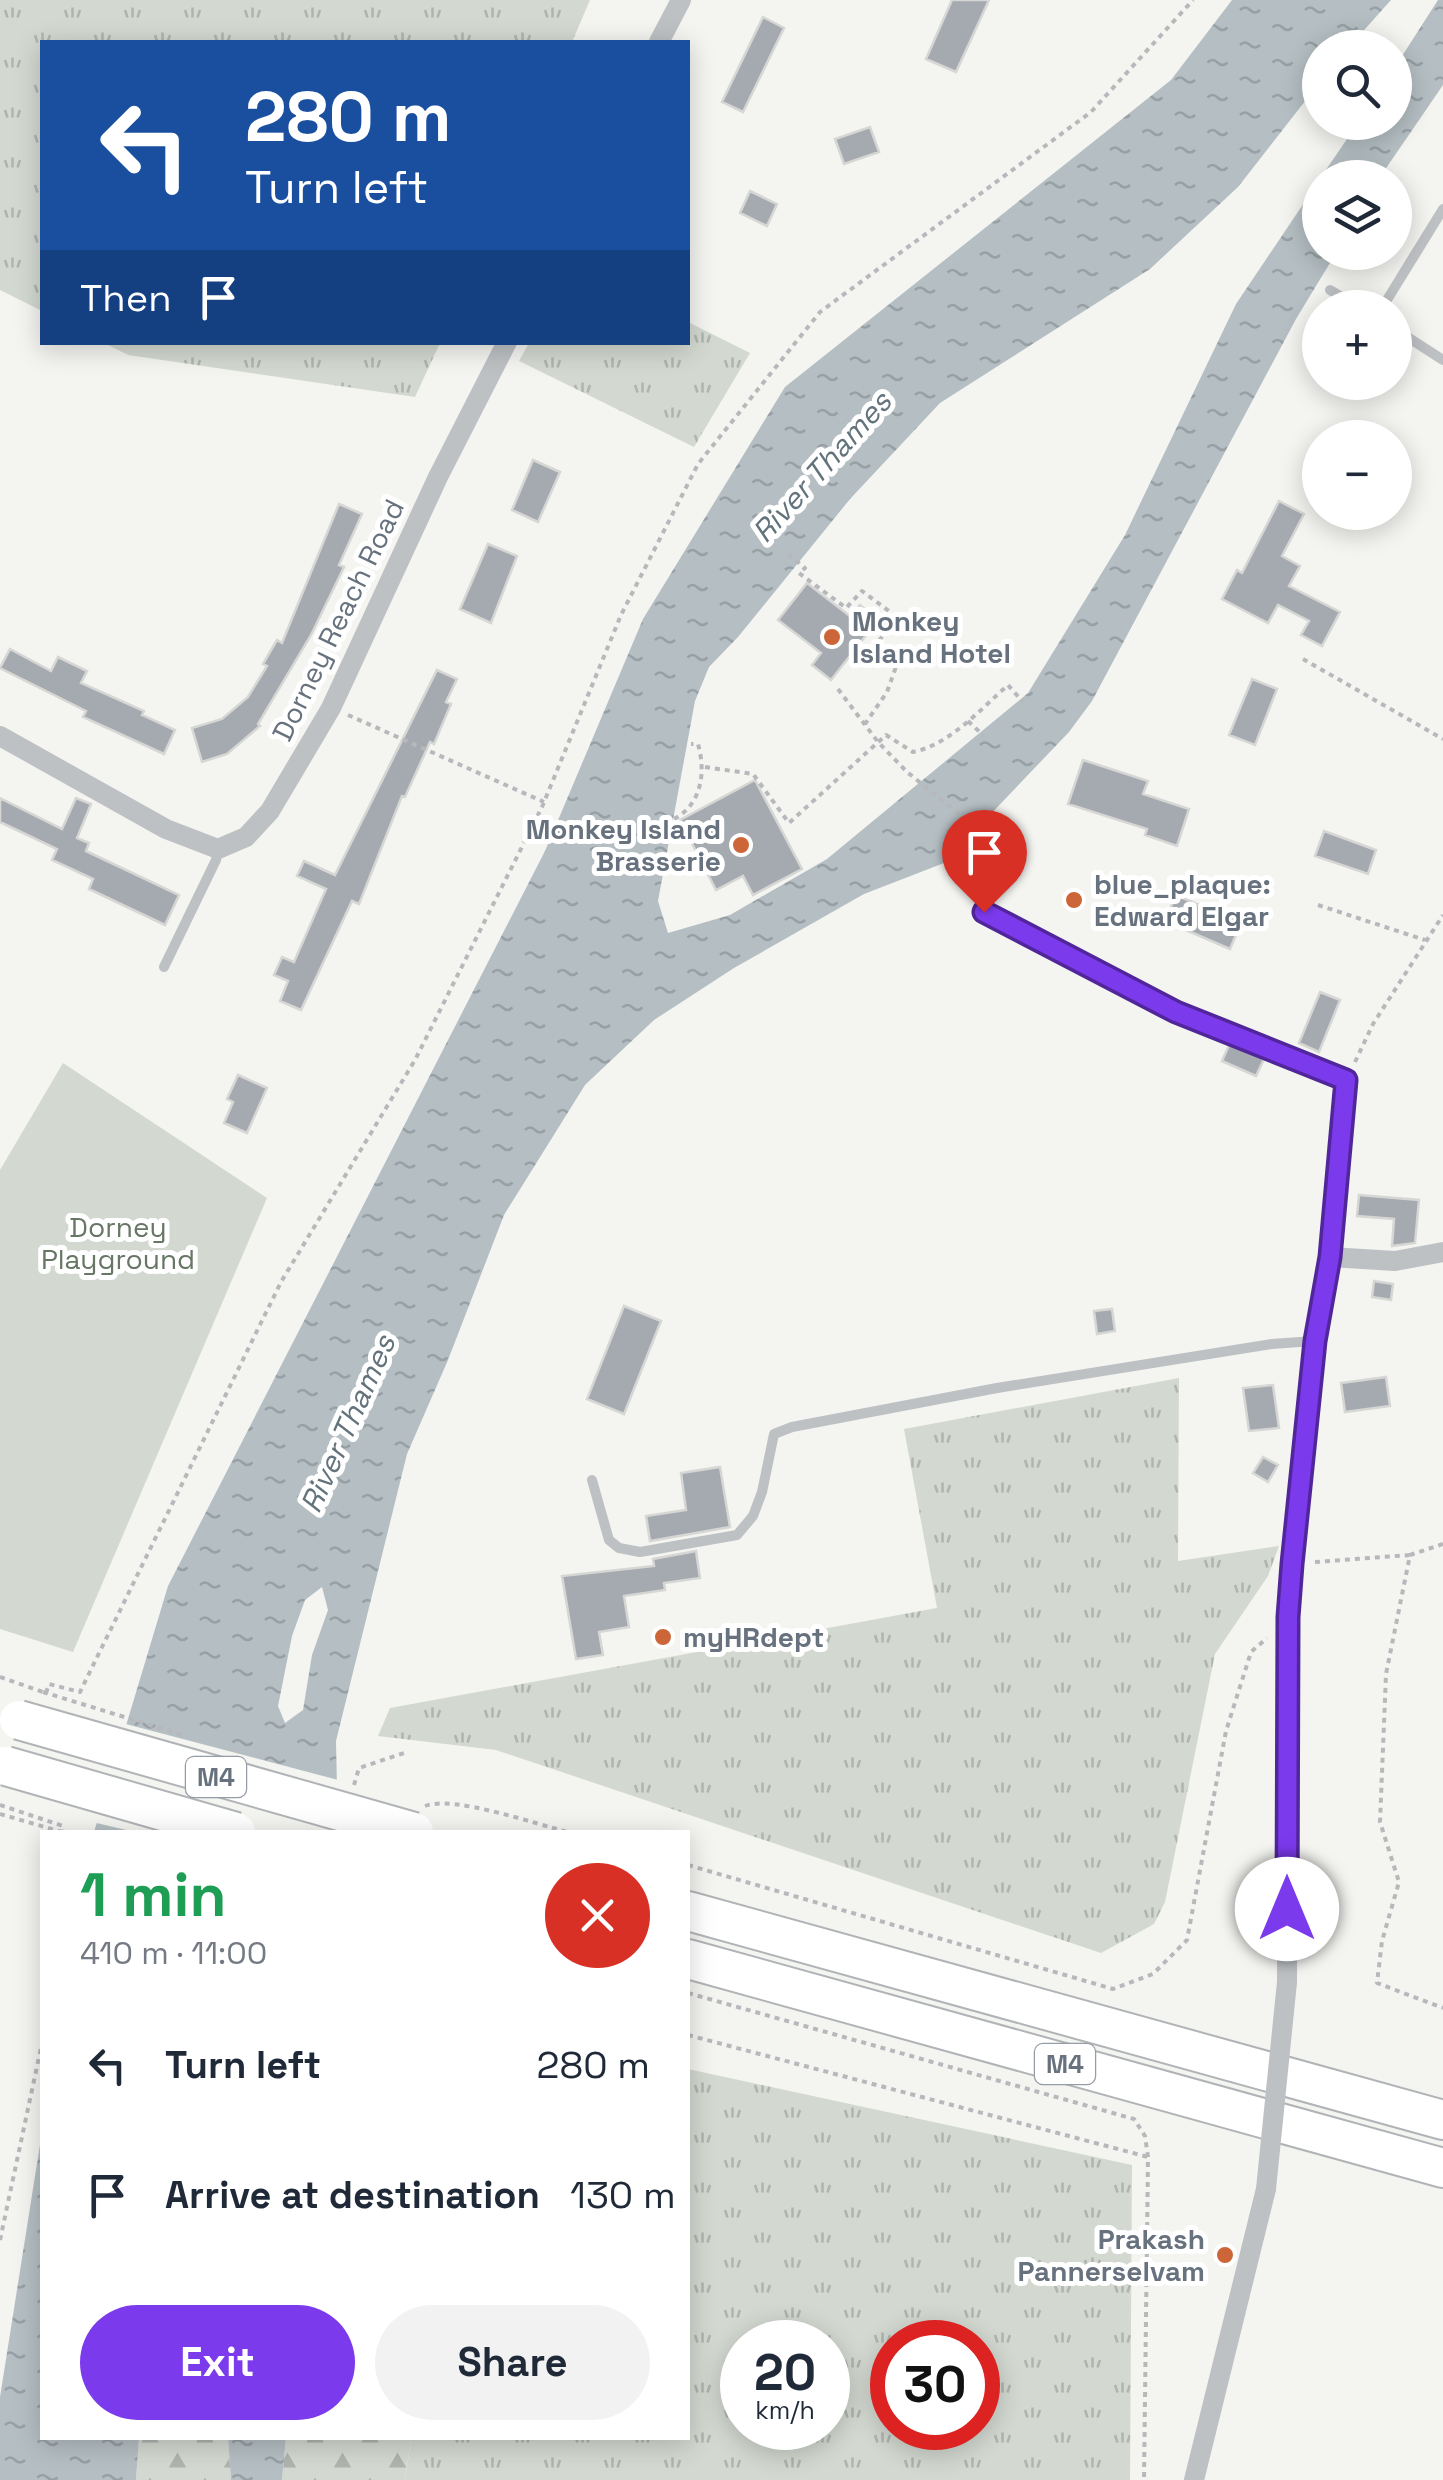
<!DOCTYPE html>
<meta charset="utf-8">
<style>
body{margin:0;font-family:"Space Grotesk",sans-serif;background:#f2f2f3;color:#1f2937;height:100vh;display:flex;flex-direction:column;font-size:38px;white-space:nowrap}
*{box-sizing:border-box;margin:0}
p{font-size:32px;color:#747a83}
.icon{flex:none;width:55px;height:55px;fill:none;stroke:currentColor;stroke-width:2;stroke-linecap:round;stroke-linejoin:round}
.map{position:relative;flex:1;overflow:hidden}
.panel{position:absolute;left:40px;top:1830px;width:650px;height:610px;display:flex;flex-direction:column;background:#fff;border-radius:0px;box-shadow:0 5px 25px #0003}
.panel>*{flex:none}
.guide{position:absolute;left:40px;top:40px;width:650px;height:305px;border-radius:0px;box-shadow:0 5px 25px #0003;background:#1a4fa0;color:#fff;overflow:hidden}
.buttons{position:absolute;left:1302px;top:30px;display:grid;gap:20px}
.buttons a{display:grid;place-items:center;width:110px;height:110px;border-radius:50%;background:#fff;box-shadow:0 5px 25px #0003;font-size:50px}
.speed{position:absolute;left:720px;top:2320px;display:flex;gap:20px;font-size:50px;font-weight:700;text-align:center}
.speed>*{display:grid;place-content:center;width:130px;height:130px;border-radius:50%;background:#fff;box-shadow:0 5px 25px #0003;line-height:1}
.speed small{font-size:25px;font-weight:400}
.speed .limit{border:15px solid #d22;background:#fff;color:#111}
.pin{position:absolute;display:grid;place-items:center;width:85px;height:85px;color:#fff;margin:-102px -42px;border-radius:50% 50% 50% 0;rotate:-45deg;box-shadow:0 0 10px #0007}
.pin .icon{rotate:45deg}
.me{position:absolute;width:110px;margin:-55px;rotate:0deg;stroke-linejoin:round;filter:drop-shadow(0 0 8px #0008)}
.turn{display:flex;align-items:center;gap:35px;height:210px;padding:0 40px;font-size:45px}
.turn .icon{width:130px;height:130px;stroke-width:2.5}
.turn b{display:block;font-size:70px;line-height:85px}
.then{display:flex;align-items:center;height:95px;padding:0 40px;background:#0003;gap:20px;font-size:38px}
.round{display:grid;place-items:center;flex:none;width:105px;height:105px;border-radius:52px;background:#f2f2f3}
.head{display:flex;align-items:center;justify-content:space-between;height:170px;padding:0 40px}
h1{font-size:60px;font-weight:700;line-height:75px;color:#1e9e55}
.action{display:flex;gap:20px;margin-top:auto;padding:20px 40px}
.action a{flex:1;height:115px;border-radius:60px;background:#7c3aed;color:#fff;font-size:40px;font-weight:700;line-height:115px;text-align:center}
.action a+a{background:#f2f2f3;color:#1f2937}
ul{padding:0;list-style:none}
li{display:flex;align-items:center;gap:30px;height:130px;padding:0 40px}
li div{flex:1}
li b{display:block;font-size:38px}
li em{font-style:normal}
.map>svg:first-child{display:block}
.grass{fill:url(#grass-tufts);fill-rule:evenodd}
.forest{fill:url(#forest-firs)}
.park{fill:#d3d9d1}
.water{fill:url(#water-ripples);fill-rule:evenodd}
.pier{fill:#f4f4f1}
.building{fill:#a4aaaf;stroke:#d6d6d4;stroke-width:2.5}
.lines{fill:none;stroke-linecap:round;stroke-linejoin:round}
.highway-casing{stroke:#b1b4b7;stroke-width:42}
.path{stroke:#b6b8bb;stroke-width:4;stroke-dasharray:5 5;stroke-linecap:butt}
.lane{stroke:#bec1c4;stroke-width:10}
.street{stroke:#bec1c4;stroke-width:20}
.highway{stroke:#fff;stroke-width:38}
.highway-bridge-casing{stroke:#b1b4b7;stroke-width:42;stroke-linecap:butt}
.path-bridge{stroke:#b6b8bb;stroke-width:4;stroke-dasharray:5 5;stroke-linecap:butt}
.street-bridge{stroke:#bec1c4;stroke-width:20}
.highway-bridge{stroke:#fff;stroke-width:38}
.route-casing{stroke:#51269a;stroke-width:25}
.route{stroke:#7c3aed;stroke-width:18}
.poi-dot{fill:#cc6639;stroke:#fff;stroke-width:4}
.labels{text-anchor:middle;stroke-width:10;stroke-linejoin:round;paint-order:stroke}
.shield{fill:#fff;stroke:#959ca5;stroke-width:2.5}
.shield-label{font-size:25px;font-weight:bold;fill:#67727e}
.street-label{font-size:28px;fill:#67727e;stroke:#fff}
.poi-label{font-size:28px;font-weight:bold;fill:#67727e;stroke:#fff;text-anchor:start}
.park-label{font-size:28px;fill:#677665;stroke:#fff}
.water-label{font-size:30px;font-style:italic;fill:#63737b;stroke:#fff}
</style>
<div class="map">
<svg width="1443" height="2480" viewBox="0 0 1443 2480">
<defs>
<pattern id="grass-tufts" width="24" height="20" patternUnits="userSpaceOnUse" patternTransform="scale(2.5)"><rect width="24" height="20" fill="#d3d9d1"/><path d="M3 7l-1-3M5 7V3M7 7l1-3M15 17l-1-3M17 17v-4M19 17l1-3" fill="none" stroke="#afb4af"/></pattern>
<pattern id="forest-firs" width="22" height="20" patternUnits="userSpaceOnUse" patternTransform="scale(2.5)"><rect width="22" height="20" fill="#d3d9d1"/><path d="M5 1l3.5 6h-7zM16 11l3.5 6h-7z" fill="#afb4af"/></pattern>
<pattern id="water-ripples" width="26" height="14" patternUnits="userSpaceOnUse" patternTransform="scale(2.5)"><rect width="26" height="14" fill="#b5bfc3"/><path d="M2 4q2-2 4 0t4 0M15 11q2-2 4 0t4 0" fill="none" stroke="#97a0a4"/></pattern>
</defs>
<rect width="100%" height="100%" fill="#f4f4f1"/>
<!-- grass -->
<path class="grass" d="M0 0H590L572 42H42V311L0 290Z
M688 322 750 353 694 447 519 361 529 343 688 342Z
M104 343H440L415 397 128 355Z
M1179 1378 1178 1561 1279 1546 1268 1576 1215 1654 1165 1902 1154 1924 1101 1953 496 1750 378 1736 390 1708 937 1608 904 1429Z
M688 2069 1132 2165 1130 2480H405L411 2438H688ZM742 2342H828V2428H742ZM892 2342H978V2428H892Z"/>
<!-- forest -->
<path class="forest" d="M139 2438H228L231 2480H136Z
M286 2438H411L405 2480H282Z"/>
<!-- park -->
<path class="park" d="M63 1063 267 1198 73 1652 0 1629V1170Z"/>
<!-- water -->
<path class="water" d="M1232 0H1391L1349 47 1320 48V82L1238 187 1150 269 940 403 850 499 738 637 709 667 695 701 658 901 668 933 730 915 827 859 1028 693 1125 535 1236 304 1320 179V252L1336 253 1296 319 1092 701 1069 732 944 863 864 894 734 968 654 1020 585 1085 504 1215 448 1360 407 1454 336 1741 338 1832H94L168 1586 545 851 643 619 785 387 1171 80ZM322 1587 328 1610 312 1655 303 1710 285 1723 278 1706 292 1636 305 1600Z
M1438 0H1443V85L1380 177H1321L1358 123 1395 122V67Z
M42 2132V2438H139L136 2480H0V2397Z
M228 2438H286L282 2480H231Z"/>
<!-- pier -->
<path class="pier" d="M122 1723 342 1781 343 1832H135L92 1822Z"/>
<!-- building -->
<path class="building" d="M952 0H989L956 72 926 59Z
M763 17 784 28 743 112 722 102Z
M870 127 879 152 844 164 835 139Z
M750 191 777 204 767 226 740 213Z
M533 460 560 472 538 522 512 510Z
M1279 501 1304 514 1282 556 1300 566 1289 586 1340 612 1322 646 1301 635 1309 621 1278 605 1268 623 1222 599 1237 570 1242 573Z
M339 504 362 514 339 565 344 567 311 635 258 724 260 726 227 754 202 762 192 728 222 719 248 697 267 666 263 664 277 640 282 643Z
M488 544 517 556 491 623 460 609Z
M807 583 851 617 860 605 878 620 831 680 812 665 821 653 778 620Z
M10 649 51 671 58 657 87 671 81 683 144 711 142 715 175 730 164 754 83 717 86 711 0 668Z
M437 670 457 679 446 702 451 704 434 744 430 742 405 797 402 796 359 904 352 901 301 1010 280 1001 288 981 274 975 282 957 294 962 326 889 297 876 304 861 335 875Z
M1252 679 1277 689 1255 745 1229 735Z
M1083 760 1148 781 1143 794 1189 809 1177 846 1145 835 1147 829 1068 804Z
M755 780 802 869 753 895 743 876 716 890 680 820Z
M0 798 62 829 76 798 91 804 77 838 89 843 86 851 179 895 165 925 89 889 93 879 52 860 57 849 0 822Z
M1324 831 1376 850 1368 874 1315 856Z
M1176 895 1241 923 1230 949 1165 921Z
M1320 992 1340 1000 1319 1052 1299 1043Z
M1230 1043 1264 1059 1256 1076 1222 1061Z
M238 1075 267 1088 247 1133 224 1123 233 1102 227 1099Z
M1359 1195 1419 1200 1415 1243 1392 1246 1394 1219 1357 1216Z
M1374 1281 1393 1284 1391 1300 1372 1297Z
M624 1306 661 1321 624 1414 587 1399Z
M1112 1309 1115 1331 1097 1334 1094 1311Z
M1386 1377 1390 1406 1345 1412 1341 1383Z
M1273 1385 1279 1428 1249 1431 1243 1388Z
M1263 1457 1278 1465 1268 1482 1253 1473Z
M720 1467 730 1527 650 1541 646 1516 686 1510 681 1473Z
M696 1551 700 1578 664 1583 665 1590 624 1596 629 1627 599 1632 603 1655 576 1659 562 1576 654 1566 653 1559Z"/>
<g class="lines">
<defs>
<path id="highway" d="M688 1911 1443 2120
M688 1959 1443 2168"/>
</defs>
<!-- highway casing -->
<use href="#highway" class="highway-casing"/>
<!-- path -->
<path class="path" d="M788 554 805 568 799 573 846 608 862 591 897 617 878 642 897 664 887 692 865 724
M1303 659 1443 739
M838 689 878 742 907 772 1010 855 989 900
M348 715 544 802
M968 721 984 736
M705 767 753 774 789 823 886 735 913 752C949 745 981 709 1008 685L1023 702
M674 819C702 804 706 772 698 744H691
M1318 905 1425 940
M1355 1062 1373 1024 1443 915
M1443 1544 1410 1555 1386 1674 1380 1822 1399 1882 1382 1941 1377 1983 1443 2008
M1315 1562 1410 1555
M0 1677 43 1692
M46 1693 49 1684 80 1692 281 1282 415 1060 542 807 621 615 698 464 820 312 1091 112 1193 0
M354 1785 359 1768 407 1752
M0 1805 63 1826 62 1832
M425 1806C454 1795 535 1824 568 1832
M0 1814 62 1832
M688 1865 1113 1989 1153 1974 1187 1940 1226 1731 1251 1652 1267 1638
M688 1993 1134 2119 1145 2136 1148 2157 1144 2480
M688 2035 1148 2157
M0 2240 42 2043"/>
<!-- lane -->
<path class="lane" d="M1330 290 1360 308
M1382 308 1443 209
M1395 329 1443 360
M984 912 1176 1012 1346 1080
M164 967 216 860 218 849
M592 1480 609 1540 619 1548 640 1552 737 1535 753 1516 762 1492 774 1434 792 1427 997 1388 1272 1344 1314 1341"/>
<!-- street -->
<path class="street" d="M659 42 681 0
M0 736 166 829 218 849 246 837 270 811 331 708 438 477 507 342
M1330 1257 1395 1261 1443 1252
M1287 1982 1288 1617 1315 1341 1330 1257 1346 1080
M1194 2480 1266 2189"/>
<!-- highway -->
<use href="#highway" class="highway"/>
<defs>
<path id="highway-bridge" d="M19 1720 414 1832
M6 1766 236 1832"/>
</defs>
<!-- highway-bridge casing -->
<use href="#highway-bridge" class="highway-bridge-casing"/>
<!-- path-bridge -->
<path class="path-bridge" d="M43 1692 186 1736"/>
<!-- street-bridge -->
<path class="street-bridge" d="M1266 2189 1287 1982"/>
<!-- highway-bridge -->
<use href="#highway-bridge" class="highway-bridge"/>
</g>
<g class="lines">
<defs>
<path id="route" d="M984 912 1176 1012 1346 1080 1330 1257 1315 1341 1292 1564 1288 1617 1287 1909"/>
</defs>
<!-- route casing -->
<use href="#route" class="route-casing"/>
<!-- route -->
<use href="#route" class="route"/>
</g>
<!-- markers -->
<g class="poi-dot">
<circle cx="832" cy="637" r="10"/>
<circle cx="741" cy="845" r="10"/>
<circle cx="1074" cy="900" r="10"/>
<circle cx="663" cy="1637" r="10"/>
<circle cx="1225" cy="2255" r="10"/>
</g>
<g class="labels">
<!-- shield labels -->
<g class="shield">
<rect x="186" y="1757" width="60" height="40" rx="8"/>
<rect x="1035" y="2044" width="60" height="40" rx="8"/>
</g>
<g class="shield-label">
<text x="216" y="1786">M4</text>
<text x="1065" y="2073">M4</text>
</g>
<!-- street labels -->
<g class="street-label">
<text transform="translate(338 620) rotate(-64)" y="10">Dorney Reach Road</text>
</g>
<!-- poi labels -->
<g class="poi-label">
<text x="852" y="631">Monkey<tspan x="852" dy="32">Island Hotel</tspan></text>
<text x="721" y="839" text-anchor="end">Monkey Island<tspan x="721" dy="32">Brasserie</tspan></text>
<text x="1094" y="894">blue_plaque:<tspan x="1094" dy="32">Edward Elgar</tspan></text>
<text x="683" y="1647">myHRdept</text>
<text x="1205" y="2249" text-anchor="end">Prakash<tspan x="1205" dy="32">Pannerselvam</tspan></text>
</g>
<!-- park labels -->
<g class="park-label">
<text x="118" y="1237">Dorney<tspan x="118" dy="32">Playground</tspan></text>
</g>
<!-- water labels -->
<g class="water-label">
<text transform="translate(822 467) rotate(-48)" y="10">River Thames</text>
<text transform="translate(348 1424) rotate(-66)" y="10">River Thames</text>
</g>
</g>
</svg>
<div class="buttons">
<a><svg class="icon" aria-label="search" viewBox="0 0 24 24"><circle cx="10" cy="10" r="6"/><path d="M15 15l6 6"/></svg></a>
<a><svg class="icon" aria-label="layers" viewBox="0 0 24 24"><path d="M12 4l9 5-9 5-9-5zM3 14l9 5 9-5"/></svg></a>
<a>+</a>
<a>−</a>
</div>
<div class="speed"><div>20<small>km/h</small></div><div class="limit">30</div></div>
<div class="pin" style="left:984px;top:912px;background:#d93025"><svg class="icon" aria-label="arrive" viewBox="0 0 24 24"><path d="M6 21V4h12l-3 4 3 4H6"/></svg></div>
<svg class="me" style="left:1287px;top:1909px" viewBox="-20 -20 40 40"><circle r="19" fill="#fff"/><path d="M0-13L10 11 0 6-10 11z" fill="#7c3aed"/></svg>
<div class="guide">
<div class="turn"><svg class="icon" aria-label="left" viewBox="0 0 24 24"><path d="M17 20v-9H6M10 6l-5 5 5 5"/></svg><div><b>280 m</b>Turn left</div></div>
<div class="then">Then<svg class="icon" aria-label="arrive" viewBox="0 0 24 24"><path d="M6 21V4h12l-3 4 3 4H6"/></svg></div>
</div>
<section class="panel">
<div class="head"><div><h1>1 min</h1><p>410 m · 11:00</p></div><a class="round" style="background:#d93025;color:#fff"><svg class="icon" aria-label="close" viewBox="0 0 24 24"><path d="M6 6l12 12M18 6L6 18"/></svg></a></div>
<ul>
<li><svg class="icon" aria-label="left" viewBox="0 0 24 24"><path d="M17 20v-9H6M10 6l-5 5 5 5"/></svg><div><b>Turn left</b></div><em>280 m</em></li>
<li><svg class="icon" aria-label="arrive" viewBox="0 0 24 24"><path d="M6 21V4h12l-3 4 3 4H6"/></svg><div><b>Arrive at destination</b></div><em>130 m</em></li>
</ul>
<div class="action"><a>Exit</a><a>Share</a></div>
</section>
</div>
